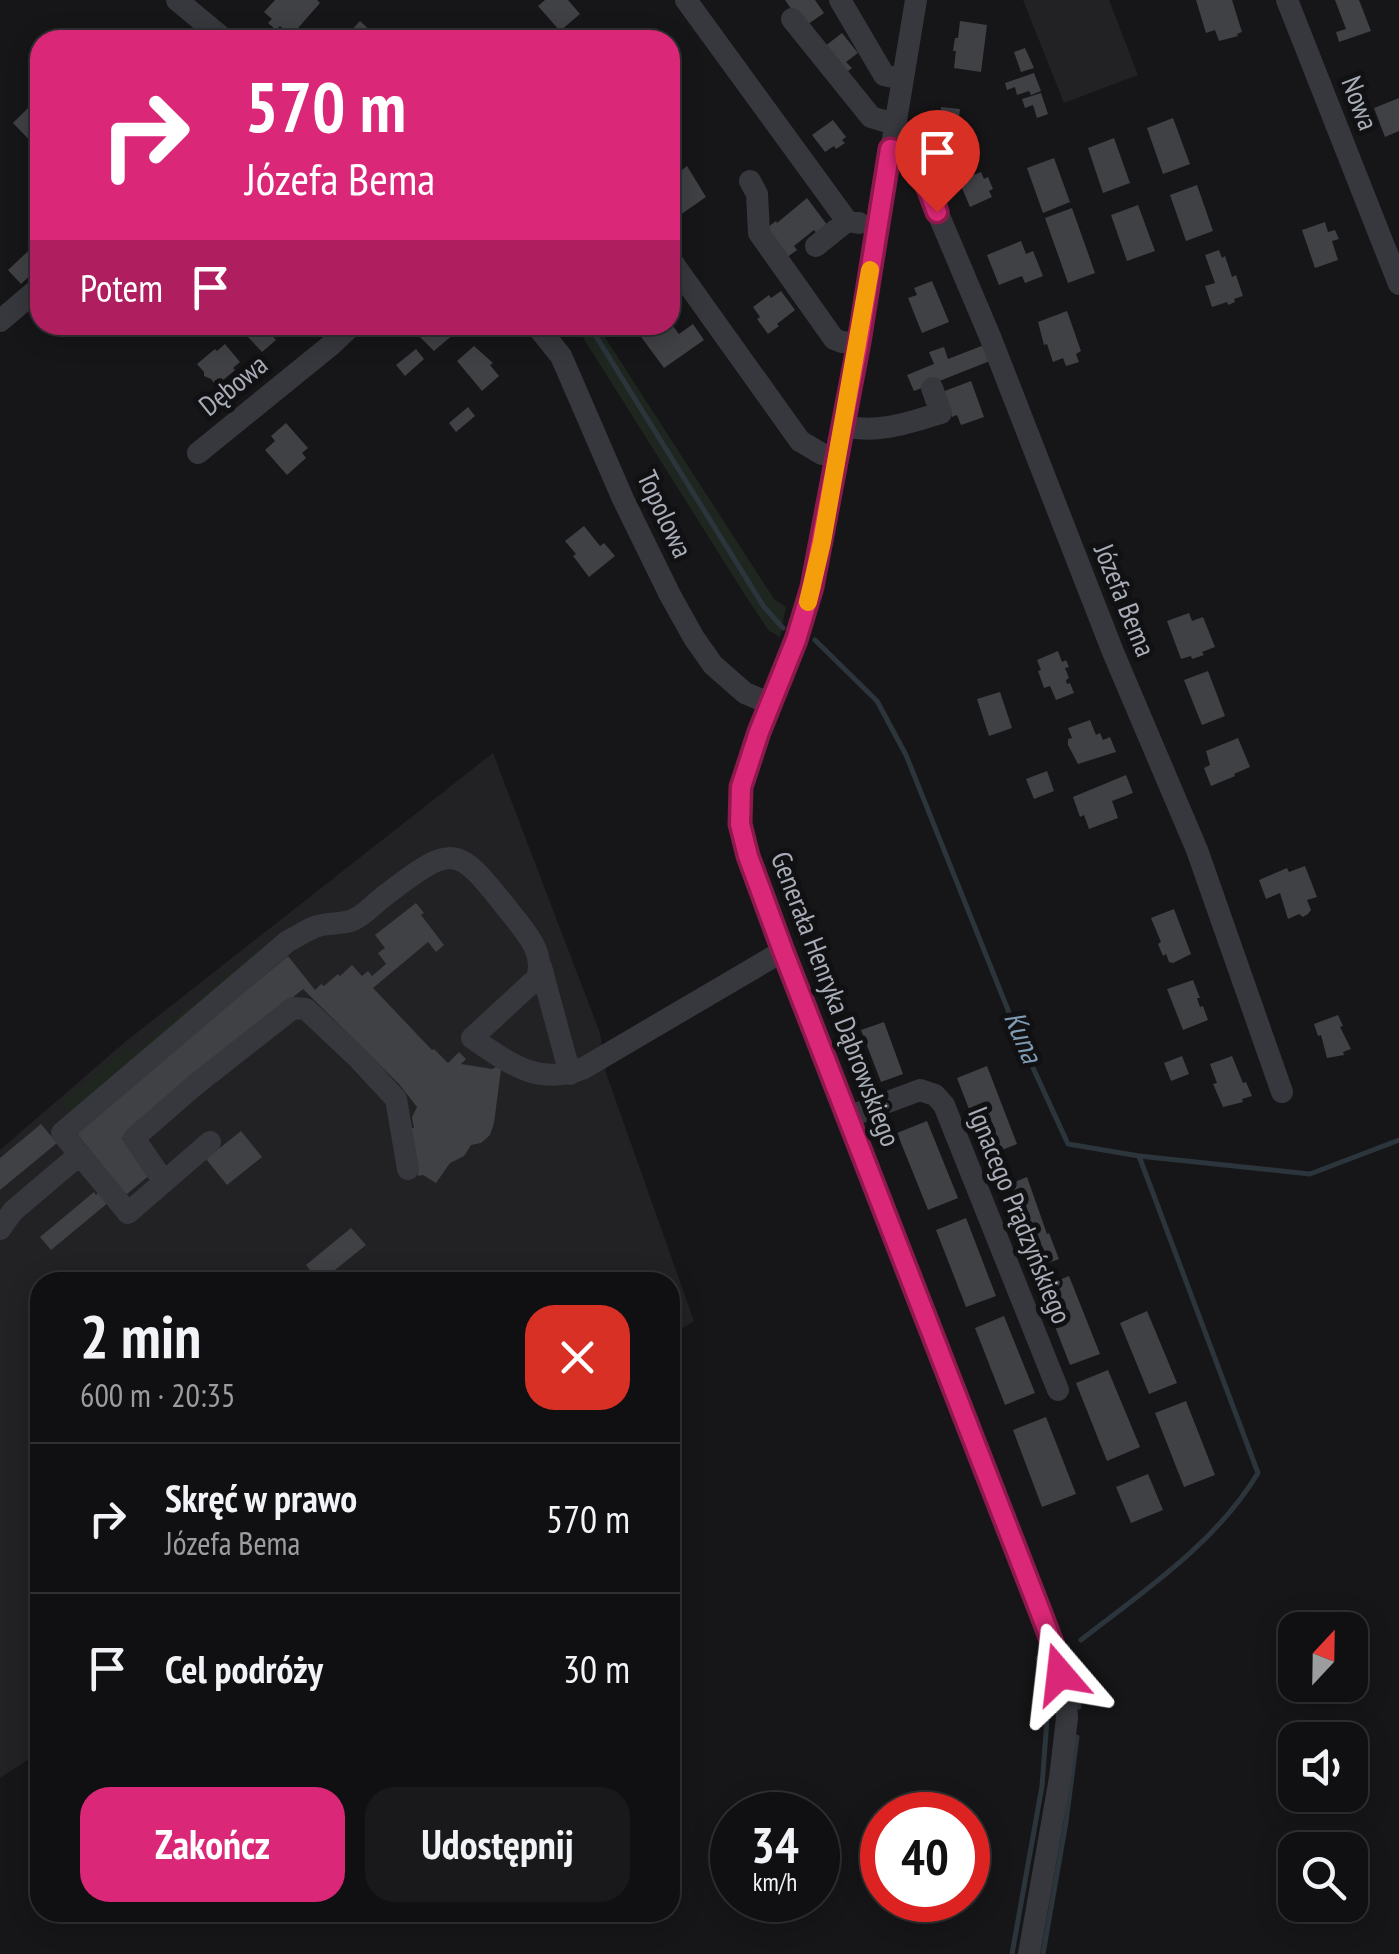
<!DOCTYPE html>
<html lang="pl">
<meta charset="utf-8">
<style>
body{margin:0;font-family:"PT Sans Narrow",sans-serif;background:#19191b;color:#f1f3f6;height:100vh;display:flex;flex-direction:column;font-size:38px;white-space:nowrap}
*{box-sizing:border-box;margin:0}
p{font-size:32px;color:#9c9d9f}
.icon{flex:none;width:55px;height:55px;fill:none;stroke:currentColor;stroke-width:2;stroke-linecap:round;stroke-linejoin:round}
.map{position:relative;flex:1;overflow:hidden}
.drawer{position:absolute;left:30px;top:1272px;width:650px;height:650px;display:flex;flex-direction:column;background:#101012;border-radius:30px;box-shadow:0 5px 25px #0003,0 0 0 2px #303032}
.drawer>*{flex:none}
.guide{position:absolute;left:30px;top:30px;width:650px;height:305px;border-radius:30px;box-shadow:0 5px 25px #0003,0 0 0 2px #303032;background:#db2777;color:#fff;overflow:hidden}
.needle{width:65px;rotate:22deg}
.fabs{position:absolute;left:1278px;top:1612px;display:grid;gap:20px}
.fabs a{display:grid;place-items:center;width:90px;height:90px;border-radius:20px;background:#101012;box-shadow:0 5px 25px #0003,0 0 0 2px #303032;font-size:50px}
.speed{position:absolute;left:710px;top:1792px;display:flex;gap:20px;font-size:50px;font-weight:700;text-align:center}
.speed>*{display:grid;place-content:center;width:130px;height:130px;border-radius:50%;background:#101012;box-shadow:0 5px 25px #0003,0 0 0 2px #303032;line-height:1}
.speed small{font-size:25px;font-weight:400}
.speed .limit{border:15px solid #d22;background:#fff;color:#111}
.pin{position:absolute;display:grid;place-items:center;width:85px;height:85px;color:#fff;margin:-102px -42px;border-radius:50% 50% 50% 0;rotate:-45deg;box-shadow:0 0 10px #0007}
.pin .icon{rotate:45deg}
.me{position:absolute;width:110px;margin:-55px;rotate:343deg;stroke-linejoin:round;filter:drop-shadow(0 0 8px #0008)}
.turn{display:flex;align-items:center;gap:35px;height:210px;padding:0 50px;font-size:45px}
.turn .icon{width:130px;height:130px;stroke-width:2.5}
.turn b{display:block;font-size:70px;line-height:85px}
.then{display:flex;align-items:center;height:95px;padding:0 50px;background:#0003;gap:20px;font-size:38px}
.round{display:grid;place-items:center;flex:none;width:105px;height:105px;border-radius:30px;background:#19191b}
.summary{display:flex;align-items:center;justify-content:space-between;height:170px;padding:0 50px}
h1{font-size:60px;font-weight:800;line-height:75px}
.cta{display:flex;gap:20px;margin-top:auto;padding:20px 50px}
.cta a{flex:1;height:115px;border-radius:30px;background:#db2777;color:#fff;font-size:40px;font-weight:800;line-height:115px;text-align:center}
.cta a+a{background:#19191b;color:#f1f3f6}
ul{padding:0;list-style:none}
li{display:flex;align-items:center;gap:30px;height:150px;padding:0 50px;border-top:2px solid #303032}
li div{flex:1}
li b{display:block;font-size:38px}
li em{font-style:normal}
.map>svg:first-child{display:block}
.built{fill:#222225}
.green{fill:#1e261f}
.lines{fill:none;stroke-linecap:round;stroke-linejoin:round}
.stream{stroke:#2c353c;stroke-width:5}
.building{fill:#404145}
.minor{stroke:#37383d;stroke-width:22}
.route-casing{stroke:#8e194d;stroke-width:25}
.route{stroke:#db2777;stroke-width:18}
.slow{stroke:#f59e0b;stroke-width:18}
.labels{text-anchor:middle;stroke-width:10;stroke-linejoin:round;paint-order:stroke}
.street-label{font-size:28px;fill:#a8adb8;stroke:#111113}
.water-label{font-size:30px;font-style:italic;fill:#7f9bb3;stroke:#111113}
</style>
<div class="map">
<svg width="1399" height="1954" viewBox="0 0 1399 1954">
<rect width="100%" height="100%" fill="#161618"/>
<!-- built -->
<path class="built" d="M1023 0H1109L1138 75 1064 103Z
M493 753 600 1033 606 1073 694 1321 670 1336V1282H40V1752L0 1778V1150L125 1042Z"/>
<!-- green -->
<path class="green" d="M580 325H597L774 599 786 607 780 637 769 631 745 595 577 328Z
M256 951 262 959 75 1116 61 1103 129 1047 134 1052Z"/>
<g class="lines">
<!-- stream -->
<path class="stream" d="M589 325 764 607 783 628
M815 640 877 701 906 755 1018 1035 1068 1144 1139 1156 1310 1174 1399 1140
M1081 1640C1144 1591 1216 1543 1258 1473L1139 1156
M1067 1646 1079 1707
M1012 1954 1042 1786 1048 1706 1038 1658
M1043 1954 1066 1822 1077 1737"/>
</g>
<!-- building -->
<path class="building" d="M275 0H317L320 3 291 36 280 26 276 30 268 23 272 19 264 12Z
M545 0H568L580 14 560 31 538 6Z
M785 0H815L824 13 804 27Z
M1196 0H1232L1242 32 1237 34 1238 36 1219 41 1215 30 1206 33Z
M1335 0H1359L1371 31 1339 42 1336 32 1346 29Z
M360 21 374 34 368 40H356L349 33Z
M960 21 987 25 981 72 954 68 956 51H953L955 38H958Z
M842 33 858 53 846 62 852 68 842 76 820 50Z
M1025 48 1034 68 1021 72 1014 52Z
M1034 73 1041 91 1031 95 1029 91 1017 95 1015 87 1007 90 1005 83Z
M1041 93 1048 114 1037 118 1033 105 1025 108 1022 99Z
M1399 98V131L1385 137 1374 108Z
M32 104 40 112V151L13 123Z
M941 107 960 109 958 124 939 121Z
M1173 118 1190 164 1163 174 1147 128Z
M833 120 846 137 842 140 845 143 836 149 834 146 825 152 812 135Z
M1114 138 1130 183 1103 193 1088 148Z
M1054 158 1070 202 1043 213 1027 168Z
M687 166 706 197 680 215 670 201V172L678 173Z
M981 172 984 179 988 177 993 189 989 191 992 197 970 207 959 181Z
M1197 185 1213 231 1186 241 1170 195Z
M807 198 828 226 817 234 814 230 794 246 797 250 786 258 764 230 776 221 777 223Z
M1138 205 1155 251 1127 261 1111 215Z
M1072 208 1095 273 1068 283 1045 218Z
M1325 222 1328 232 1335 230 1339 239 1332 241 1338 260 1315 268 1302 230Z
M40 240V266L21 284 8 270Z
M1021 241 1026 254 1033 251 1043 276 1025 283 1022 276 999 285 987 255Z
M1219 250 1222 258 1225 256 1232 277 1236 275 1243 296 1234 299 1235 302 1228 305 1227 302 1212 307 1205 286 1215 283 1205 255Z
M932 281 949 322 922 333 908 298 917 295 914 288Z
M781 291 795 310 777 324 779 326 768 334 757 319 760 317 753 307 769 295 771 298Z
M1067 311 1081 351 1076 354 1079 362 1066 366 1063 358 1053 362 1047 344 1044 345 1038 322Z
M693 324 704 340 664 368 639 334 652 325H672L679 334Z
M258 325H284L275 333 271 330 269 332 276 340 262 352 247 336Z
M408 325H449L455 333 434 351Z
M225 344 240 362 233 368 235 370 216 386 211 379 204 376V372L197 364 215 349 217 351Z
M984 345 990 361 914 391 907 375 934 364 929 352 944 347 948 359Z
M474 346 493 363 490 365 499 376 482 391 457 361Z
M416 349 424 359 405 376 396 365Z
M971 381 984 417 961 425 957 415 952 417 942 392Z
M468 407 475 416 456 432 449 423Z
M286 423 308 448 302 453 306 458 287 475 265 450 275 441 271 436Z
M584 526 600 546 604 543 615 556 589 577 573 556 576 554 565 541Z
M1189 613 1192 621 1203 617 1215 647 1202 652 1204 655 1192 659 1191 656 1181 659 1167 621Z
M1058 651 1062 662 1066 660 1069 667 1065 668 1069 678 1066 680 1067 684 1070 683 1074 693 1056 700 1050 686 1044 688 1038 671 1041 670 1037 660Z
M1208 671 1225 716 1202 725 1184 680Z
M1000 692 1012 728 989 736 977 699Z
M1090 720 1096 735 1100 733 1103 740 1110 737 1116 752 1078 764 1068 745V739L1072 738 1068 728Z
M1238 738 1250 767 1234 774 1235 776 1211 786 1204 768 1210 765 1206 751Z
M1047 771 1054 791 1034 799 1026 779Z
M1126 775 1133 793 1112 801 1118 818 1089 829 1084 815 1080 817 1073 797Z
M1305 866 1317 897 1307 900 1311 910 1308 914 1303 917 1299 914 1288 919 1280 893 1266 899 1259 880 1287 868 1289 872Z
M416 903 424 913 421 915 444 945 436 952 428 942 373 988 432 1050 434 1049 448 1063 459 1052 466 1059 461 1064 492 1069 496 1067 501 1069 494 1123 490 1135 481 1143 471 1145 464 1156 450 1163 436 1183 423 1175 418 1176 417 1159 405 1128H414L412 1117 417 1107 399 1084 303 989 122 1138 152 1173 126 1195 75 1131 288 956 315 990 321 984 324 986 338 974 340 976 352 965 362 976 368 971 372 976 386 964 378 953 385 948 375 935Z
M1174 909 1191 954 1173 963 1169 962 1166 954 1163 956 1158 944 1161 942 1151 918Z
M1193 980 1200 998H1197L1200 1007 1203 1006 1208 1020 1183 1030 1167 989Z
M1338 1015 1343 1026 1340 1027 1351 1049 1343 1052 1344 1055 1327 1058 1321 1035 1318 1036 1314 1024Z
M884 1022 903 1074 881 1082 861 1030Z
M1182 1056 1189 1074 1171 1081 1164 1063Z
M1232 1056 1243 1083 1246 1082 1252 1096 1242 1099 1243 1102 1223 1107 1213 1084 1217 1083 1210 1064Z
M987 1066 1017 1144 987 1156 957 1078Z
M927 1121 958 1198 928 1210 897 1133Z
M41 1124 57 1143 0 1190V1158Z
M241 1131 262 1157 227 1185 206 1159Z
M1027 1177 1047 1234 1049 1233 1059 1259 1032 1269 1022 1244 1025 1243 1000 1188Z
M100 1191 109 1202 51 1250 40 1237 94 1192 96 1195Z
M966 1218 996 1296 966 1307 936 1230Z
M351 1228 366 1245 320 1282 306 1265Z
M1069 1276 1100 1354 1070 1365 1040 1288Z
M1147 1311 1177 1383 1149 1394 1120 1323Z
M1004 1316 1035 1393 1005 1405 975 1328Z
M1108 1370 1140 1447 1107 1461 1076 1383Z
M1186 1401 1215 1475 1184 1487 1155 1413Z
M1046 1417 1076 1494 1042 1507 1013 1430Z
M1148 1474 1163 1510 1131 1523 1116 1487Z"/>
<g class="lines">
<!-- minor -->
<path class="minor" d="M177 0 225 40
M686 0 847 221
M840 0 884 75 902 79
M916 0 859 343 822 543 805 613 759 732 741 787V824L748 856 783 951 1054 1648 1066 1700 1067 1718 1060 1778 1029 1954
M1287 0 1399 284
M792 19 871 117 894 124
M890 149 901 151 917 164 991 339 1113 652 1197 850 1282 1092
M750 181 757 194 759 233 834 339 842 342 859 343
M816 246 847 221 859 223
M670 259 800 441 822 454 838 457
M0 321 40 287
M536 325 561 356 623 499 670 595 694 638 713 665 745 693 771 704
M843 426C878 434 908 423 941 413L932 388
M198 453 331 345 352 325
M541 967 570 1074
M848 1117 920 1090 935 1095 944 1105 1058 1390
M210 1142 128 1213 62 1133 288 941C297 937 306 930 315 927 327 922 341 925 353 920 363 916 374 904 383 897 458 839 457 846 514 917 528 935 545 954 537 978L472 1038C509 1063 538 1087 584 1068L783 951
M164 1182 134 1138 195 1085 293 1008 306 1009 358 1058 396 1099 408 1169
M0 1229 13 1211 79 1155"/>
</g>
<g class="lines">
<defs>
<path id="route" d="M937 212C927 187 920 153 890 149L859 342 812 587 796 640 759 732 741 787 740 824 748 856 783 951 1040 1611 1054 1648 1060 1674"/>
</defs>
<!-- route casing -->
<use href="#route" class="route-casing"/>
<!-- route -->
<use href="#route" class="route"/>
<!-- slow -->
<path class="slow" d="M808 602 822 542 870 270"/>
</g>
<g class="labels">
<!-- street labels -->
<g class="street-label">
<text transform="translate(1360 103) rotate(69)" y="10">Nowa</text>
<text transform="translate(233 385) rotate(-39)" y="10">Dębowa</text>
<text transform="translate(665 514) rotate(65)" y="10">Topolowa</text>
<text transform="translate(1125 600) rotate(68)" y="10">Józefa Bema</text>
<text transform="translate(836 999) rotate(69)" y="10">Generała Henryka Dąbrowskiego</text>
<text transform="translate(1020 1215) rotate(68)" y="10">Ignacego Prądzyńskiego</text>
</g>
<!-- water labels -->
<g class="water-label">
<text transform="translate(1023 1037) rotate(67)" y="10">Kuna</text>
</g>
</g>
</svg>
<div class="fabs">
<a><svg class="needle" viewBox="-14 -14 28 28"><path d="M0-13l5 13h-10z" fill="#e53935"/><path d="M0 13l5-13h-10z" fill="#9c9d9f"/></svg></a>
<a><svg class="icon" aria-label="sound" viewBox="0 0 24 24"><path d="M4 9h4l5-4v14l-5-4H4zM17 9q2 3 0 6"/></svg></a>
<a><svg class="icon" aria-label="search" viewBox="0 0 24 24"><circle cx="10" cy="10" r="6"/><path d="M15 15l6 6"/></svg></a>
</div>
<div class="speed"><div>34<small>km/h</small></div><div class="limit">40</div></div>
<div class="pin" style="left:937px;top:212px;background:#d93025"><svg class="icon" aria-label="arrive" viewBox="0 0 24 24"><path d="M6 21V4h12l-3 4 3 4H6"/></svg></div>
<svg class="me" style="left:1060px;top:1674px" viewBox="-20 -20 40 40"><path d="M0-17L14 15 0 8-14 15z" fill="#db2777" stroke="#fff" stroke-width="4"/></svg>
<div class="guide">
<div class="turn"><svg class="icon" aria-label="right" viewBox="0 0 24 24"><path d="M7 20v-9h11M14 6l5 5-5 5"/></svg><div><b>570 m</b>Józefa Bema</div></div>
<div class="then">Potem<svg class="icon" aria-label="arrive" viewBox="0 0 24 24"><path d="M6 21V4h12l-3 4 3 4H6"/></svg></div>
</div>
<section class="drawer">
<div class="summary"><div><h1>2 min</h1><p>600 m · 20:35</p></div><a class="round" style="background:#d93025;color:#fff"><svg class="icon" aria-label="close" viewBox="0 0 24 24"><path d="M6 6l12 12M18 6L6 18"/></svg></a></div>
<ul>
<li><svg class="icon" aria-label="right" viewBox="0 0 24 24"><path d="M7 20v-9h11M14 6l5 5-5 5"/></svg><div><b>Skręć w prawo</b><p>Józefa Bema</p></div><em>570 m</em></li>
<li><svg class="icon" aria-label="arrive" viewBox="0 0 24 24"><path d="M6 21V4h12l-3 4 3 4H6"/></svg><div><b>Cel podróży</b></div><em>30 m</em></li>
</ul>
<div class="cta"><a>Zakończ</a><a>Udostępnij</a></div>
</section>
</div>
